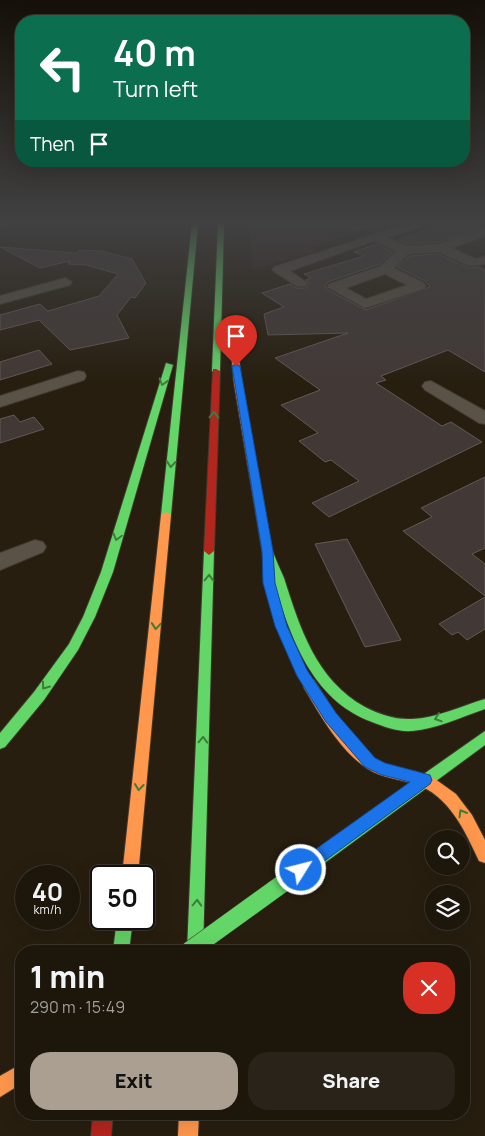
<!DOCTYPE html>
<meta charset="utf-8">
<style>
body{margin:0;font-family:Manrope,sans-serif;background:#2a2319;color:#f1f3f6;height:100vh;display:flex;flex-direction:column;font-size:19px;white-space:nowrap}
*{box-sizing:border-box;margin:0}
p{font-size:16px;color:#a09f9d}
.icon{flex:none;width:28px;height:28px;fill:none;stroke:currentColor;stroke-width:2;stroke-linecap:round;stroke-linejoin:round}
.map{position:relative;flex:1;overflow:hidden}
.details{position:absolute;left:15px;top:945px;width:455px;height:175px;display:flex;flex-direction:column;background:#1d160b;border-radius:20px;box-shadow:0 5px 20px #0002,0 0 0 1px #3b352c}
.details>*{flex:none}
.hud{position:absolute;left:15px;top:15px;width:455px;height:152px;border-radius:20px;box-shadow:0 5px 20px #0002,0 0 0 1px #3b352c;background:#0b6e4f;color:#fff;overflow:hidden}
.controls{position:absolute;left:425px;top:830px;display:grid;gap:10px}
.controls a{display:grid;place-items:center;width:45px;height:45px;border-radius:50%;background:#1d160b;box-shadow:0 5px 20px #0002,0 0 0 1px #3b352c;font-size:25px}
.speed{position:absolute;left:15px;top:865px;display:flex;gap:10px;font-size:25px;font-weight:700;text-align:center}
.speed>*{display:grid;place-content:center;width:65px;height:65px;border-radius:50%;background:#1d160b;box-shadow:0 5px 20px #0002,0 0 0 1px #3b352c;line-height:1}
.speed small{font-size:12px;font-weight:400}
.speed .limit{border:2px solid #111;border-radius:8px;background:#fff;color:#111}
.pin{position:absolute;display:grid;place-items:center;width:42px;height:42px;color:#fff;margin:-51px -21px;border-radius:50% 50% 50% 0;rotate:-45deg;box-shadow:0 0 5px #0007}
.pin .icon{rotate:45deg}
.me{position:absolute;width:55px;margin:-28px;rotate:54deg;stroke-linejoin:round;filter:drop-shadow(0 0 4px #0008)}
.turn{display:flex;align-items:center;gap:18px;height:105px;padding:0 15px;font-size:22px}
.turn .icon{width:65px;height:65px;stroke-width:2.5}
.turn b{display:block;font-size:35px;line-height:42px}
.then{display:flex;align-items:center;height:48px;padding:0 15px;background:#0003;gap:10px;font-size:19px}
.round{display:grid;place-items:center;flex:none;width:52px;height:52px;border-radius:20px;background:#2a2319}
.summary{display:flex;align-items:center;justify-content:space-between;height:85px;padding:0 15px}
h1{font-size:30px;font-weight:800;line-height:38px}
.primary-button{display:flex;gap:10px;margin-top:auto;padding:10px 15px}
.primary-button a{flex:1;height:58px;border-radius:20px;background:#aa9f90;color:#111;font-size:20px;font-weight:800;line-height:58px;text-align:center}
.primary-button a+a{background:#2a2319;color:#f1f3f6}
.map>svg:first-child{display:block}
.commercial{fill:#37251f}
.building{fill:#423936;stroke:#635956}
.lines{fill:none;stroke-linecap:round;stroke-linejoin:round}
.lane-casing{stroke:#413a2f;stroke-width:2}
.street-casing{stroke:#413a2f;stroke-width:2}
.fast-casing{stroke:#413a2f;stroke-width:2}
.slow-casing{stroke:#413a2f;stroke-width:2}
.jam-casing{stroke:#413a2f;stroke-width:2}
.lane{fill:#5a5246;fill-rule:evenodd}
.street{fill:#5a5246;fill-rule:evenodd}
.fast{fill:#63d668;fill-rule:evenodd}
.slow{fill:#ff974d;fill-rule:evenodd}
.jam{fill:#b3261e;fill-rule:evenodd}
.fast-bridge-casing{stroke:#413a2f;stroke-width:19;stroke-linecap:butt}
.fast-bridge{stroke:#63d668;stroke-width:18}
.oneway{stroke:#3f7b3b}
.route{fill:#1a73e8;stroke:#114b97}
</style>
<div class="map">
<svg width="485" height="1136" viewBox="0 0 485 1136">
<rect width="100%" height="100%" fill="#271e0f"/>
<!-- commercial -->
<path class="commercial" d="M249 224H388L311 247 316 251 253 270Z"/>
<!-- building -->
<path class="building" d="M443 224H485V226L438 242 406 244 398 240Z
M376 244 393 252 380 264 328 282 325 286 326 289 366 310 430 287 425 281 397 267 409 256 438 254 469 268 479 267 485 270V372L448 350 381 376 386 380 376 383 442 426 451 422 482 442 329 517 312 503 359 481 331 460 325 462 299 441 318 433 281 405 320 390 275 358 348 333 268 335 264 314 284 307 262 293 290 284 296 288H306L310 283 306 280 311 278 304 274 364 256 354 252Z
M0 247 77 253 79 250 102 251 132 259 146 283 135 298 131 297 117 315 129 338 70 350 39 320 0 330V315L40 304 48 311 99 296 118 274 86 265 68 264 70 261 40 268Z
M39 350 52 364 0 380V362Z
M14 415 20 422 34 417 44 429 0 443V419Z
M485 477V548L472 554 485 564V596L403 531 432 517 421 508Z
M347 539 401 640 365 647 315 544Z
M485 597V629L467 640 458 632 452 635 439 624Z"/>
<g class="lines">
<defs>
<path id="lane" d="M341 224C347 224 353 227 359 226 365 226 370 224 377 224L356 231Z"/>
<path id="street" d="M0 224H12L0 230Z
M406 224H424L422 227 387 237 406 246 438 244 485 228V236L452 248 476 259 485 256V264L470 266 438 252 408 254 394 268 424 283 426 286 424 289 365 308 327 287 329 284 381 266 396 251 374 241 290 271 308 283 306 286H296L272 270 274 267ZM385 274 407 285 366 299 346 288Z
M65 278 72 282 70 285 0 304V296Z
M78 371 84 372 86 376 84 380 0 407V396Z
M431 381 485 411V424L479 423 425 390 422 386 425 382Z
M35 540 43 542 46 547 43 552 0 570V553Z"/>
<path id="fast" d="M192 224H198L171 515 166 518 161 515Z
M218 224H224L220 371 216 373 212 371Z
M166 363 173 365 113 572 95 617 78 650 44 700 5 747 0 749V733L34 692 69 644 83 617 101 572Z
M267 546 272 550C276 560 280 569 284 578 300 628 316 680 365 707 379 714 395 720 412 719 437 718 461 706 485 699V709C461 717 437 729 412 731 398 732 385 727 372 722 310 699 291 636 272 578 269 569 264 560 262 550Z
M209 547 214 551 203 951H187L204 551Z
M485 731V745L292 887 286 889 280 887 278 881 280 875Z
M117 919H133L129 951H113Z"/>
<path id="slow" d="M228 323 235 325 242 383 272 550 267 554 262 550 234 383Z
M166 512 171 515 138 876H122L161 515Z
M309 679 314 680 348 733 375 759 386 765 417 772 435 779 456 794 472 815 485 840V863L479 861C465 831 449 795 415 784 399 779 382 778 368 769 339 750 321 716 304 688L303 684 304 680Z
M21 1064V1084L0 1097V1076Z
M179 1114H199L198 1136H178Z"/>
<path id="jam" d="M213 369H216L220 371 214 551 209 555 204 551Z
M93 1114H113L111 1136H91Z"/>
</defs>
<!-- lane casing -->
<use href="#lane" class="lane-casing"/>
<!-- street casing -->
<use href="#street" class="street-casing"/>
<!-- fast casing -->
<use href="#fast" class="fast-casing"/>
<!-- slow casing -->
<use href="#slow" class="slow-casing"/>
<!-- jam casing -->
<use href="#jam" class="jam-casing"/>
<!-- lane -->
<use href="#lane" class="lane"/>
<!-- street -->
<use href="#street" class="street"/>
<!-- fast -->
<use href="#fast" class="fast"/>
<!-- slow -->
<use href="#slow" class="slow"/>
<!-- jam -->
<use href="#jam" class="jam"/>
<defs>
<path id="fast-bridge" d="M189 951 286 881"/>
</defs>
<!-- fast-bridge casing -->
<use href="#fast-bridge" class="fast-bridge-casing"/>
<!-- fast-bridge -->
<use href="#fast-bridge" class="fast-bridge"/>
</g>
<!-- one-way arrows -->
<defs><path id="oneway-chevron" d="M-2-3.5L2.5 0L-2 3.5" fill="none" stroke-width="1.6" stroke-linecap="round" stroke-linejoin="round" transform="scale(1.25)"/></defs>
<g class="oneway">
<use href="#oneway-chevron" transform="translate(163 382) rotate(107)"/>
<use href="#oneway-chevron" transform="translate(214 415) rotate(-88)"/>
<use href="#oneway-chevron" transform="translate(171 464) rotate(95)"/>
<use href="#oneway-chevron" transform="translate(117 537) rotate(106)"/>
<use href="#oneway-chevron" transform="translate(209 578) rotate(-88)"/>
<use href="#oneway-chevron" transform="translate(156 626) rotate(95)"/>
<use href="#oneway-chevron" transform="translate(45 686) rotate(126)"/>
<use href="#oneway-chevron" transform="translate(438 718) rotate(162)"/>
<use href="#oneway-chevron" transform="translate(203 740) rotate(-88)"/>
<use href="#oneway-chevron" transform="translate(139 787) rotate(96)"/>
<use href="#oneway-chevron" transform="translate(462 813) rotate(-120)"/>
<use href="#oneway-chevron" transform="translate(197 903) rotate(-88)"/>
</g>
<!-- sky -->
<linearGradient id="sky" x2="0" y2="1"><stop stop-color="#151008"/><stop offset="0.58" stop-color="#414142"/><stop offset="1" stop-color="#414142" stop-opacity="0"/></linearGradient>
<rect width="485" height="383" fill="url(#sky)"/>
<!-- route -->
<path class="route" d="M236 364 240 366 273 551 275 583 287 626 307 670 336 713 375 758 385 763 430 775 432 780 430 784 301 878 295 875 293 870 295 864 410 782 382 775 365 767 326 722 297 676 275 626 263 583 262 551 232 366Z"/>
</svg>
<div class="controls">
<a><svg class="icon" aria-label="search" viewBox="0 0 24 24"><circle cx="10" cy="10" r="6"/><path d="M15 15l6 6"/></svg></a>
<a><svg class="icon" aria-label="layers" viewBox="0 0 24 24"><path d="M12 4l9 5-9 5-9-5zM3 14l9 5 9-5"/></svg></a>
</div>
<div class="speed"><div>40<small>km/h</small></div><div class="limit">50</div></div>
<div class="pin" style="left:236px;top:366px;background:#d93025"><svg class="icon" aria-label="arrive" viewBox="0 0 24 24"><path d="M6 21V4h12l-3 4 3 4H6"/></svg></div>
<svg class="me" style="left:301px;top:870px" viewBox="-20 -20 40 40"><circle r="17" fill="#1a73e8" stroke="#fff" stroke-width="3"/><path d="M0-11L8 9 0 5-8 9z" fill="#fff"/></svg>
<div class="hud">
<div class="turn"><svg class="icon" aria-label="left" viewBox="0 0 24 24"><path d="M17 20v-9H6M10 6l-5 5 5 5"/></svg><div><b>40 m</b>Turn left</div></div>
<div class="then">Then<svg class="icon" aria-label="arrive" viewBox="0 0 24 24"><path d="M6 21V4h12l-3 4 3 4H6"/></svg></div>
</div>
<section class="details">
<div class="summary"><div><h1>1 min</h1><p>290 m · 15:49</p></div><a class="round" style="background:#d93025;color:#fff"><svg class="icon" aria-label="close" viewBox="0 0 24 24"><path d="M6 6l12 12M18 6L6 18"/></svg></a></div>
<div class="primary-button"><a>Exit</a><a>Share</a></div>
</section>
</div>
